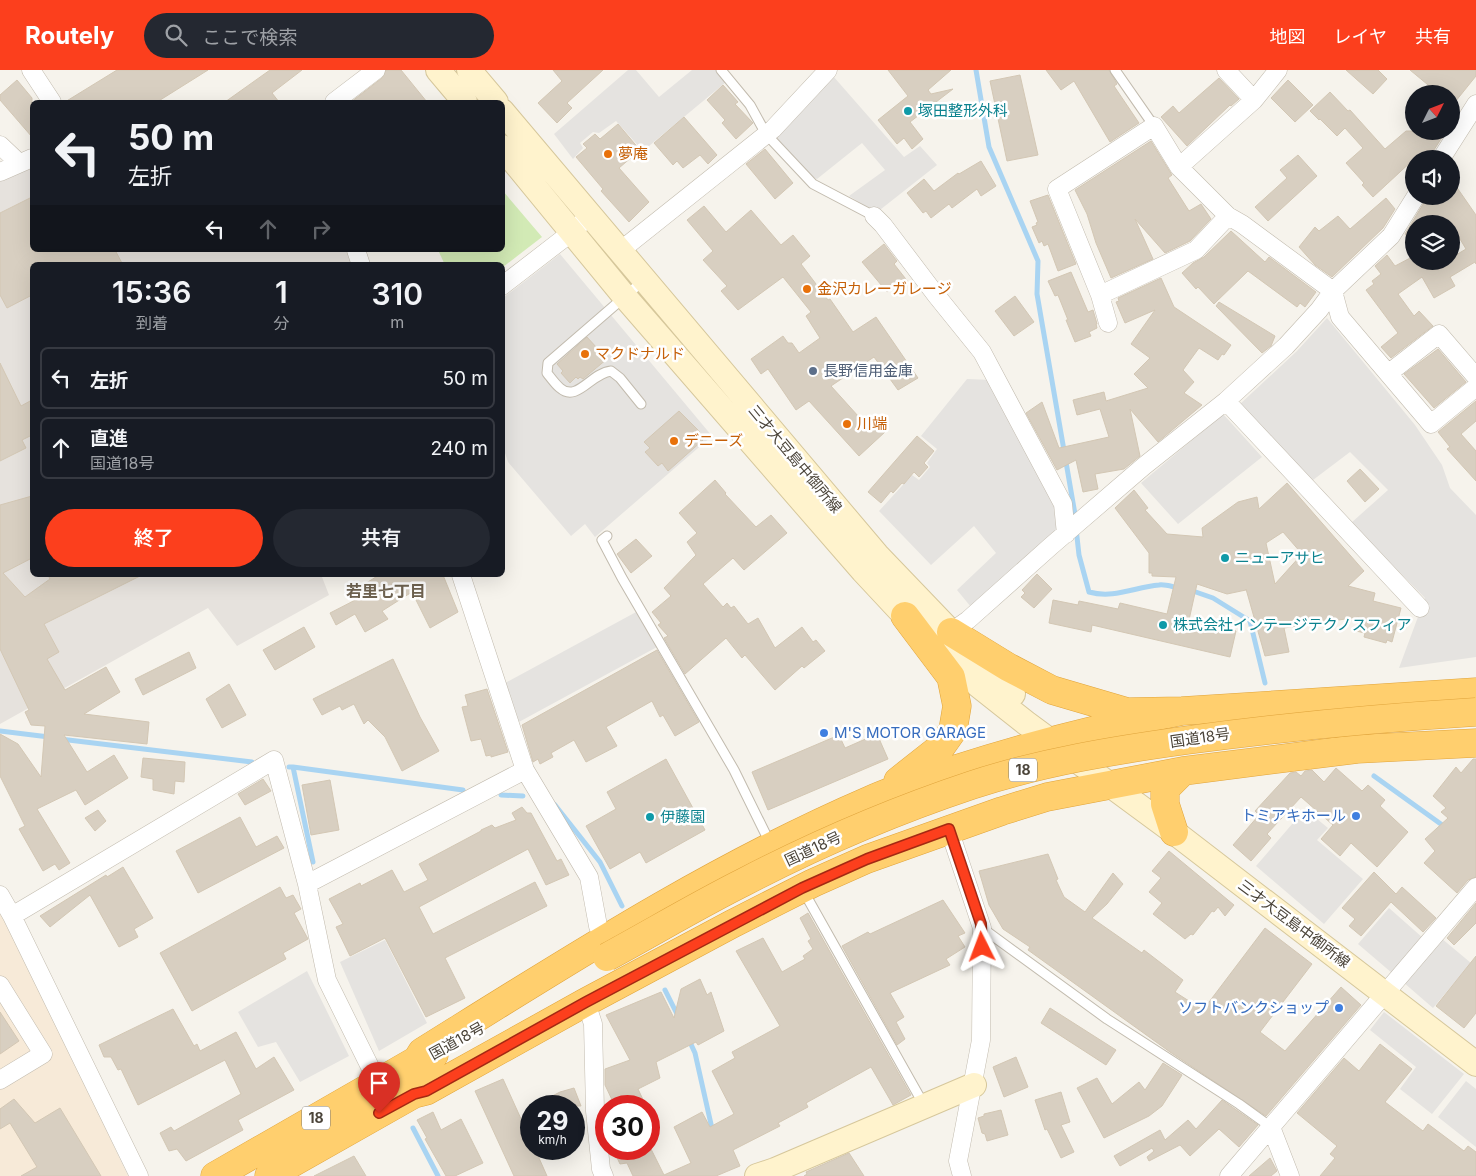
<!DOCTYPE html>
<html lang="ja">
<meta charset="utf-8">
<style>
body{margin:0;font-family:Inter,"Noto Sans JP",sans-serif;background:#242831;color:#f1f3f6;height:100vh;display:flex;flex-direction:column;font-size:19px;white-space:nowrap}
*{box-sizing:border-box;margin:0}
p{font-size:16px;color:#9ea1a6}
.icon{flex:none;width:28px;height:28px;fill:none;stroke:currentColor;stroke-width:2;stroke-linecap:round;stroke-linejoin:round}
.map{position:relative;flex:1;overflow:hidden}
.drawer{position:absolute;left:30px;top:192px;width:475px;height:315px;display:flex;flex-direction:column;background:#171b24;border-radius:8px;box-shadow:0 5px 20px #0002}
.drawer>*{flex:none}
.hud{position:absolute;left:30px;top:30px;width:475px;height:152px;border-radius:8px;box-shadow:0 5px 20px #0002;background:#171b24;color:#f1f3f6;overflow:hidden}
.needle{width:32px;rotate:48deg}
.buttons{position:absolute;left:1405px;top:15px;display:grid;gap:10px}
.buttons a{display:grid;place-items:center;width:55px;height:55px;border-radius:50%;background:#171b24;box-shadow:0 5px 20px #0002;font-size:25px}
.speed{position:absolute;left:520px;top:1025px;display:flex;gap:10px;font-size:25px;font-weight:700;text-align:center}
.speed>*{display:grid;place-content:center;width:65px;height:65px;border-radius:50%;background:#171b24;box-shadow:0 5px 20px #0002;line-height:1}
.speed small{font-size:12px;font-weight:400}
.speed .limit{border:8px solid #d22;background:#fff;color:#111}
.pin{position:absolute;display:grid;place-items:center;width:42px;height:42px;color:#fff;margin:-51px -21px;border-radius:50% 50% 50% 0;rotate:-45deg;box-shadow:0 0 5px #0007}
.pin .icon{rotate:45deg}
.me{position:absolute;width:55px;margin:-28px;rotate:357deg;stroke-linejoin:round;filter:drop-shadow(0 0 4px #0008)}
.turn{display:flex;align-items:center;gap:18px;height:105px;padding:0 15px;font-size:22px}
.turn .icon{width:65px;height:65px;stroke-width:2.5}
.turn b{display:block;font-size:35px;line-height:42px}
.lanes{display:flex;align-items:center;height:48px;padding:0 15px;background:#0003;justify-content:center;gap:25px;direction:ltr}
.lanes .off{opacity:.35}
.eta{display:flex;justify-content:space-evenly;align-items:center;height:85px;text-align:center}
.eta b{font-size:30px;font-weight:600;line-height:35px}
.primary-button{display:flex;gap:10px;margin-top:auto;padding:10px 15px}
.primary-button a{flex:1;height:58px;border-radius:30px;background:#fc3f1d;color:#fff;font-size:20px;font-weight:600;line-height:58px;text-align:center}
.primary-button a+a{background:#242831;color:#f1f3f6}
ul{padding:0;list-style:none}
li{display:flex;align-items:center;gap:15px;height:62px;margin:0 10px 8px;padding:0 5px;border:2px solid #363941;border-radius:8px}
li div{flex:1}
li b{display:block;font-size:19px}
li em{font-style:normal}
header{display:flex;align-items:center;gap:30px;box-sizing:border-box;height:70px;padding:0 25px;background:#fc3f1d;color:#fff}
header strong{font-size:24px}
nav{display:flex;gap:28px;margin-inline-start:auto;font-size:18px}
.search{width:350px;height:45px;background:#242831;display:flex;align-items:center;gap:12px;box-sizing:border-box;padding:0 18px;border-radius:28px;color:#9ea1a6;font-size:19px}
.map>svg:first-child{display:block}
.commercial{fill:#f7ead8}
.industrial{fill:#e6e2dd}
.green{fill:#d2eab5}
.parking{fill:#e5e3e0}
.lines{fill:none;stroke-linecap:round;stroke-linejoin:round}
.stream{stroke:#a9d4f2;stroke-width:5}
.building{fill:#d8cfc1;stroke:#d3c7b4;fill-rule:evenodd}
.lane-casing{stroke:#c2bbae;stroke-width:11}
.street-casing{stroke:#c2bbae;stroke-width:19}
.secondary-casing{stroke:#d6c79b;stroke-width:26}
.highway-casing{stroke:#e0a43c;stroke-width:29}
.lane{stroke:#fff;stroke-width:9}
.street{stroke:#fff;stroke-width:18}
.secondary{stroke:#fff3cd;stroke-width:24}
.highway{stroke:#ffcf6e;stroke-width:28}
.highway-bridge-casing{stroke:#e0a43c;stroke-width:29;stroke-linecap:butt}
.highway-bridge{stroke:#ffcf6e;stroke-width:28}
.route-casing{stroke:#a42913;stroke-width:12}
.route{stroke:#fc3f1d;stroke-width:9}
.culture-dot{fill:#0f9aa8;stroke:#fff;stroke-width:2}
.food-dot{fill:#e8710a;stroke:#fff;stroke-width:2}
.service-dot{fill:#5c6f8a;stroke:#fff;stroke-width:2}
.shop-dot{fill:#3f7fe0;stroke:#fff;stroke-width:2}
.labels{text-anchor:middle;stroke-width:5;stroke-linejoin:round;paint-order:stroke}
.shield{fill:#fff;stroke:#817c74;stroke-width:1}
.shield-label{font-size:14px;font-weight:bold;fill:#4b4439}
.culture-label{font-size:15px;fill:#0d838f;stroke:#fff;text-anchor:start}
.food-label{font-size:15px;fill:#c56008;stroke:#fff;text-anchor:start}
.service-label{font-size:15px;fill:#4e5e75;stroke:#fff;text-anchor:start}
.street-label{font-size:15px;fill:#4b4439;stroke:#fff}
.shop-label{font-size:15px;fill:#366cbe;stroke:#fff;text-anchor:end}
.neighbourhood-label{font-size:16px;font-weight:bold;fill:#6e6250;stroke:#fff}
</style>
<header>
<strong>Routely</strong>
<div class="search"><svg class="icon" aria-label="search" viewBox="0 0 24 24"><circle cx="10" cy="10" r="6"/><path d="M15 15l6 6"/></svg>ここで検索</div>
<nav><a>地図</a><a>レイヤ</a><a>共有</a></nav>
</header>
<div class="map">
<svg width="1476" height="1106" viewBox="0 0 1476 1106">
<rect width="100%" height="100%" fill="#f6f3ec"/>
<!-- commercial -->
<path class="commercial" d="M0 839 55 951 128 1106H0Z"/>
<!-- industrial -->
<path class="industrial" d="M32 92V180H352L356 195H32V505H326L322 507 329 525 237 576 208 538 0 654V107Z"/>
<!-- green -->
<path class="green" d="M503 121 542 167 503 197 502 195H445L438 180H502Z"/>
<!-- parking -->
<path class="parking" d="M628 0H636L659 27 692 0H716L726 12 643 81 616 51 599 63 593 62 580 73 583 78 573 89 554 64Z
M833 6 904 87 920 76 937 95 876 143 849 126 885 100 862 73 817 109 808 105 771 64Z
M560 184 712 366 595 467 585 454 571 466 508 392 503 377V228Z
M1327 248 1415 355 1442 395 1450 418 1476 445V587L1399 598 1425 528 1351 453 1388 420 1350 382 1313 410 1239 335 1297 281Z
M967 309 992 310 1059 435 1058 460 971 537 957 520 996 483 974 456 931 495 879 441 912 405 919 410 930 397 927 393 937 379 921 366Z
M1223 344 1262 387 1178 454 1141 413Z
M638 541 657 577 517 653 505 613Z
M1305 739 1328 758 1317 770 1363 809 1324 854 1256 796Z
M1389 838 1423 868 1392 903 1358 874Z
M1441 868 1471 893 1433 938 1403 912Z
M385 870 427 953 379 981 340 892Z
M307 901 349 986 300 1012 276 972 258 977 238 942Z
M1384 942 1464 1004 1432 1044 1400 1019 1416 997 1370 960Z
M1466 1011 1476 1019V1077L1438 1047Z"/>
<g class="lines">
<!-- stream -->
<path class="stream" d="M976 0 989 77 1038 191 1037 224 1076 450
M1076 458 1079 485 1089 522C1114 529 1135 517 1159 515 1165 514 1173 517 1179 518
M1190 520 1213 528 1250 551 1265 613
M0 661 49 667
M60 669 252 692
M289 697H293L313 792
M293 697 463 720
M1374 706 1445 757
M501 725 523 726
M555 735 600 792 622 836
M665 920 678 946
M689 970 695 983 713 1063
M413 1058 438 1106"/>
</g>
<!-- building -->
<path class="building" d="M117 0H208L157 32H65Z
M270 0H302L272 23 279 32H225Z
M386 0H401L427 32H351L382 8Z
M553 0H603L567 33 572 38 557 53 538 33 562 11Z
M888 0H951L928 20 931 24 953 19 910 52 923 69 912 79 904 68 897 74 878 50 908 26Z
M1046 0H1109L1117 14 1114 16 1139 53 1110 72 1074 11 1061 20Z
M1346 0H1378L1387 9 1373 24Z
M1410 0H1476V6L1451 37V24H1439Z
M1020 5 1038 85 1007 91 990 11Z
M1219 8 1239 29 1231 36 1230 35 1187 76 1161 47 1173 36 1179 43Z
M17 10 32 28V67L0 30V25Z
M1288 10 1313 35 1295 52 1271 28Z
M723 15 738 32 735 34 753 53 736 69 722 53 725 50 707 30Z
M1330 22 1348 41 1350 40 1385 79 1406 61H1446L1432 83 1430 89H1414L1373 127 1362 115 1364 113 1346 93 1363 78 1345 58 1337 66 1320 49 1319 50 1310 41Z
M684 47 717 85 708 94 700 85 683 98 677 91 673 95 654 73Z
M618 54 640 80 619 98 649 132 629 152 601 121 603 119 576 87 587 78 583 74 595 64 600 69Z
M1151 71 1172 105 1168 108 1189 141 1201 134 1211 149 1190 171 1165 183 1135 149 1153 189 1111 208 1096 173 1087 144 1075 120Z
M765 79 793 113 775 129 746 94Z
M1298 85 1317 106 1268 151 1255 137 1287 108 1280 100Z
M981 91 996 116 981 126 977 119 952 138 949 134 931 148 926 141 923 143 907 123 924 109 934 121 958 103 959 104Z
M1451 109 1476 145V194L1475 192 1450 207 1455 216 1434 228 1422 207 1398 224 1414 246 1419 241 1433 256 1391 288 1381 277 1398 263 1366 220 1374 214 1372 211 1381 204 1375 196 1387 185 1395 196 1414 186V191H1451V188L1466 179 1451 154H1414V164L1408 168 1405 164 1425 131 1431 126H1451Z
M1048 125 1076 194 1058 201 1048 174 1044 176 1042 171 1039 173 1032 157 1037 155 1036 153 1038 152 1030 131Z
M32 127V180H115L123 195H32V225L7 238 0 225V143Z
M1386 128 1395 139 1383 158 1332 207 1315 195 1299 177 1315 157 1319 161 1338 146 1350 159Z
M704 136 726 162 751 140 781 175 793 165 810 186 801 194 828 230 830 229 853 262 876 247 918 308 898 320 874 287 831 316 868 357 875 350 885 362 859 386 809 331 796 340 768 299 761 304 751 289 783 266 788 273H792L799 283 820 268 806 246 811 242 783 207 738 240 721 221 727 216 703 190 713 181 687 150Z
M1231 161 1265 192 1269 187 1316 222 1305 237 1300 233 1297 237 1248 201 1214 234 1198 217 1196 219 1182 203 1193 193 1204 187Z
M884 174 897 191 894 194 909 213 898 222 894 216 887 222 862 192Z
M1071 202 1088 242 1093 240 1097 254H1096L1097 258 1089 262 1091 266 1075 272 1066 250H1068L1058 225 1055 226 1048 211Z
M1161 208 1174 237 1231 275 1224 285 1222 284 1218 290 1199 278 1183 300 1194 312 1184 323 1202 335 1158 372 1130 339 1140 386 1124 399 1095 404 1098 419 1083 422 1076 390 1057 400 1026 343 1042 332 1059 378 1109 367 1100 339 1077 345 1073 330 1104 322 1106 331 1148 318 1134 304 1150 288 1131 274 1155 240 1125 253 1116 232 1119 231 1118 228Z
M1015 226 1034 252 1014 266 995 241Z
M1219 232 1275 266 1271 276 1262 283 1216 236Z
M587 267 607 289 583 309 580 307 578 309 576 307 570 313 561 303 563 301 557 294Z
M1438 279 1466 312 1434 338 1404 304Z
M0 293 21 336 32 330V365L22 370 26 378 0 391Z
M1476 331V351L1461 364 1476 381V411L1447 379 1450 377 1438 362Z
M679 341 700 362 698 364 703 370 668 401 662 393 658 396 645 382 650 378 644 372Z
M917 366 934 381 924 393 928 397 919 407 914 402 904 414 902 413 893 423 891 421 881 433 868 422Z
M1360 399 1379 419 1365 432 1347 411Z
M715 410 726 423 725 424 756 457 771 445 787 463 744 500 733 488 703 514 723 537 727 533 731 538 734 536 748 554 758 548 775 578 802 557 813 572 816 570 825 581 804 598 802 596 775 620 745 585 742 588 726 568 685 604 664 568 668 566 658 555 661 553 652 542 671 526 664 518 696 485 687 472 697 463 679 443Z
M1287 413 1364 501 1348 516 1375 523 1373 531 1401 538 1392 572 1387 570 1386 573 1364 567 1365 563 1356 561 1359 547 1284 558 1289 582 1265 586 1246 519V520L1227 524 1197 514 1189 550 1236 561 1230 587 1092 555 1091 562 1049 553 1053 530 1078 535 1079 531 1118 539 1120 533 1167 544 1176 507 1152 506V503H1149V483L1115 438 1134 420 1148 438 1145 440 1167 464 1203 467 1202 458 1238 432 1257 427 1259 439ZM1283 462 1302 484 1275 514 1266 473Z
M32 426V488L3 503 25 527 50 509 48 505H142L44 554 59 582 47 589 65 620 106 597 120 622 84 644 149 652 147 674 64 665 87 702 114 685 128 708 85 735 76 720 37 739 70 793 59 800 55 794 43 801 19 759 25 756 0 706V664L18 674 41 707 45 656 31 655 25 642 29 640 0 579V435Z
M636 469 652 486 631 503 617 484Z
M1037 504 1052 519 1034 538 1021 527 1025 523 1022 520Z
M379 505H443L458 542 430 558 412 522 382 541 388 549 365 562 355 544 336 555 330 543 367 524 360 517Z
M304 557 315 577 275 600 263 580Z
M657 580 699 652 675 666 663 645 660 647 652 631 606 657 617 676 586 692 574 670 551 683 553 687 540 694 538 689 533 692 522 655Z
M189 582 196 598 143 625 135 609Z
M393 589 420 647 439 681 402 701 385 667 368 650 364 654 354 634 342 640 340 636 322 645 313 629Z
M229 614 246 645 222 658 206 629Z
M487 619 508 682 491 687V685L486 686 481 669 471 671 462 637 468 636 465 625Z
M877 664 888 689 768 740 752 702 839 665 845 678Z
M143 688 185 692 184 712 175 711 174 724 153 720V709L141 707Z
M666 689 705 760 646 793 640 782 610 799 586 756 616 739 607 722Z
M1473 689H1476V807L1468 810 1457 823 1424 793 1435 781 1425 769 1448 748 1441 742 1446 738 1433 726 1456 697 1461 703Z
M1336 698 1362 721 1368 715 1385 730 1380 736 1408 762 1377 797 1351 773 1340 786 1321 769 1333 755 1301 727 1267 764 1271 768 1251 791 1233 775 1259 745 1255 741 1290 703 1296 702 1301 706 1305 701 1312 700 1324 712Z
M263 709 271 721 245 735 238 724Z
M330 710 339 760 311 765 302 715Z
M522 737 527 743H531L557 791 561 789 569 805 546 815 528 779 419 837 433 864 535 812 547 836 445 888 465 928 426 947 385 868 350 886 336 857 343 854 329 829 360 813 361 816 392 800 404 822 428 810 419 794 481 761V760L492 755 495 758 516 750 512 743Z
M98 740 106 751 95 761 85 748Z
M240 747 256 777 277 766 284 778 198 823 176 781Z
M1169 781 1234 835 1225 846 1218 837 1214 842 1212 841 1193 865 1191 864 1185 869 1153 844 1162 833 1149 822 1161 808 1152 801Z
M1048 784 1058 809 1056 810 1064 827 1085 842 1113 803 1123 814 1107 834 1092 848 1142 883 1144 880 1183 910 1175 922 1203 940 1265 858 1312 894 1260 962 1285 981 1341 917 1361 935 1266 1046 1170 982 1028 880 1030 877 1003 859 989 835 979 801Z
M123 797 153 848 134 859 138 867 119 877 90 825 50 857 40 846 106 805 107 807Z
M1374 802 1396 824 1402 817 1436 848 1423 862 1391 832 1361 866 1349 856 1355 849 1342 838Z
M280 817 286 828 293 825 301 839 294 843 308 869 283 883 286 889 192 941 160 883Z
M943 830 965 863 958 866 965 877 946 889 950 895 890 923 904 947 896 952 905 969 897 975 842 876 868 862 870 864Z
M1476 833V853L1454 875 1447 868Z
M808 843 911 1025 893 1035 871 997 806 1033 808 1037 778 1053 780 1056 733 1080 740 1096 716 1106H633L627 1093 620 1094 613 1079H651L664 1105 691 1093 674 1057 702 1042 710 1057 734 1044 712 1001 735 988 732 982 780 956 736 881 763 868 782 902 805 889 803 886 813 879 808 871 811 869 800 848Z
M1476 886V943L1464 958 1436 936Z
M700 909 707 925 711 922 724 961 698 975 696 972 656 992 660 1008 638 1019 646 1036H615L605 1015V999L630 990 606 945 661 922 674 948 681 919Z
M1050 938 1116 980 1106 995 1041 953Z
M173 939 194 976 197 974 200 981 236 962 256 999 274 987 294 1020 238 1050 243 1060 186 1091 177 1079 169 1081 160 1063 171 1057 174 1061 241 1024 225 990 138 1035 121 999 118 1000 111 987H104L99 975Z
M0 942 19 971 0 984Z
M1380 974 1412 999 1385 1032 1423 1061 1428 1054 1464 1081 1468 1076 1476 1082V1106H1320L1335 1088 1330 1084 1337 1076 1297 1043 1344 988 1359 1001Z
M1016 987 1028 1017 1004 1027 993 997Z
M1163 993 1182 1005 1162 1036 1149 1046 1104 1068 1077 1018 1097 1008 1112 1034 1139 1012 1145 1020Z
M503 1009 531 1071V1079H535L547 1106H514L475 1021Z
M574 1018 581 1036H533L560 1022Z
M1061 1022 1070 1052 1061 1055 1074 1082 1061 1088 1047 1059 1045 1060 1035 1030Z
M14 1029 35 1053 60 1038 101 1106H21L37 1097 10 1053 0 1059V1039Z
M1222 1030 1258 1055 1239 1077 1219 1059 1190 1086 1180 1075 1149 1091 1147 1087 1154 1081 1152 1078 1120 1096 1114 1086 1160 1060 1165 1070 1188 1050 1196 1059Z
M1001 1040 1008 1065 987 1071 985 1064 982 1063 978 1048 984 1046V1044Z
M433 1042 441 1060 461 1049 483 1093 455 1106H446L425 1069 427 1068 417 1050Z
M849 1083 864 1106H804L807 1104 806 1102Z
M354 1086 366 1106H314Z
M1270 1088 1277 1101 1271 1106H1249Z"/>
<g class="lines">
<defs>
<path id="lane" d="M721 0 750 35 766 64 813 114 874 146
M1115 0 1154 56
M641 334 620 308 611 301C591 303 577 333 560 318 555 314 551 308 547 303L548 293 644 210
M607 466 602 470 622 508 734 700 770 773
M804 822 924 1035
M982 858 1107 949 1239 1034 1271 1057"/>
<path id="street" d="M31 0 52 32
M1226 0 1254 30
M1278 0 1254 30 1179 97 1228 146 1242 154 1333 221 1340 247 1431 354 1476 317
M334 32 376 0
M0 75 19 93
M1441 89 1476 34
M0 102 32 88
M874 146 883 155 936 225 982 282 1063 434 1066 464
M356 180 361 195
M620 181 773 59 828 0
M502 216 572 162 590 145
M1100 225 1196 180 1228 146
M1108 253 1100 225 1057 119 1154 56 1179 97
M1389 303 1439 264 1476 307
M1226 331 1420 538
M461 505 525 700
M951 562 968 550 1051 476 1144 396 1226 331 1286 276 1319 240 1333 221 1391 166 1416 126
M949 759 982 858 981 970 958 1091 962 1106
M307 814 525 700 589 807 598 856 603 869
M0 825 12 846 139 1106
M12 846 274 690 307 814 327 910 378 1013
M0 915 43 984 0 1010
M586 932 593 954 595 1041 601 1099 604 1106
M1271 1057 1290 1106
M1229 1106 1476 817"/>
<path id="secondary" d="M438 0 465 32
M469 0 496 32
M502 41 877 485 995 608 1013 624
M502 77 625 227 863 501 905 546 978 615 1026 653 1174 762 1476 994
M757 1106 775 1100 974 1015"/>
<path id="highway" d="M951 562 1008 597 1052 620 1127 642 1182 641 1476 622
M898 711 941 677 953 660 957 636 951 607 905 546
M1174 762 1165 734V719L1183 701
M417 990 422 982C568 891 712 798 870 730 897 718 926 709 953 700 1028 676 1105 656 1182 641
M414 1024 426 1021 586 932 732 854 813 813 867 789 1002 741 1047 727 1183 701 1357 679 1476 673
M215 1106 417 990 427 989 434 985
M269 1106 414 1024 426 1012"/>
</defs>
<!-- lane casing -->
<use href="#lane" class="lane-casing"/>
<!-- street casing -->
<use href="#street" class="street-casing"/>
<!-- secondary casing -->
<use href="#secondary" class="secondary-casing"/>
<!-- highway casing -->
<use href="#highway" class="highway-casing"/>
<!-- lane -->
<use href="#lane" class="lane"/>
<!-- street -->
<use href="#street" class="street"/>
<!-- secondary -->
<use href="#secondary" class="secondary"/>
<!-- highway -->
<use href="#highway" class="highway"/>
<defs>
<path id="highway-bridge" d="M607 887C653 862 698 835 744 812 817 774 894 741 972 715 1042 692 1115 680 1188 670 1284 657 1379 648 1476 642"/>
</defs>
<!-- highway-bridge casing -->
<use href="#highway-bridge" class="highway-bridge-casing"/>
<!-- highway-bridge -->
<use href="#highway-bridge" class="highway-bridge"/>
</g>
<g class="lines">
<defs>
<path id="route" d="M379 1043 414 1024 426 1021 586 932 802 818 867 789 949 759 981 854 982 877"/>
</defs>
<!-- route casing -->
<use href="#route" class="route-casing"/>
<!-- route -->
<use href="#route" class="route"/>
</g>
<!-- markers -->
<g class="culture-dot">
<circle cx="908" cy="41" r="5"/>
<circle cx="1225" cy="488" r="5"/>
<circle cx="1163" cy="555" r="5"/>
<circle cx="650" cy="747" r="5"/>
</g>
<g class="food-dot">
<circle cx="608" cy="84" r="5"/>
<circle cx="807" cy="219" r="5"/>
<circle cx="585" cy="284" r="5"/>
<circle cx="847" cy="354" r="5"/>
<circle cx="674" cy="371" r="5"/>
</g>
<circle class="service-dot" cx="813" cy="301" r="5"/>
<g class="shop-dot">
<circle cx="824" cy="663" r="5"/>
<circle cx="1356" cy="746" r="5"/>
<circle cx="1339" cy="938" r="5"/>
</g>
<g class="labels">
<!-- shield labels -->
<g class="shield">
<rect x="1009" y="688.5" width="28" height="23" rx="4"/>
<rect x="302" y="1036.5" width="28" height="23" rx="4"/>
</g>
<g class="shield-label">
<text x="1023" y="705">18</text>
<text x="316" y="1053">18</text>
</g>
<!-- culture labels -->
<g class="culture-label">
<text x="918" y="46">塚田整形外科</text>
<text x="1235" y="493">ニューアサヒ</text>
<text x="1173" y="560">株式会社インテージテクノスフィア</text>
<text x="660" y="752">伊藤園</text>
</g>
<!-- food labels -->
<g class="food-label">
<text x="618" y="89">夢庵</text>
<text x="817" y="224">金沢カレーガレージ</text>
<text x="595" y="289">マクドナルド</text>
<text x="857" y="359">川端</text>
<text x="684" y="376">デニーズ</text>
</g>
<!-- service labels -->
<g class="service-label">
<text x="823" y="306">長野信用金庫</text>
</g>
<!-- street labels -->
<g class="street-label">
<text transform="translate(795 389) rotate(50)" y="5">三才大豆島中御所線</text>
<text transform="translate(1200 668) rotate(-8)" y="5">国道18号</text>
<text transform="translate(813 779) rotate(-25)" y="5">国道18号</text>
<text transform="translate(1294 854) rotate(37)" y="5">三才大豆島中御所線</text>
<text transform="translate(457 971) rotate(-29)" y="5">国道18号</text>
</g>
<!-- shop labels -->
<g class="shop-label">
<text x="834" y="668" text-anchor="start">M'S MOTOR GARAGE</text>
<text x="1346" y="751">トミアキホール</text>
<text x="1329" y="943">ソフトバンクショップ</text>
</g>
<!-- neighbourhood labels -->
<g class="neighbourhood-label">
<text x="386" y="527">若里七丁目</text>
</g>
</g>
</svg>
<div class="buttons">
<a><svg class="needle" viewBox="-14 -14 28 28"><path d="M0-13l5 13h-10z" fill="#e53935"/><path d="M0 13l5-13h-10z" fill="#9ea1a6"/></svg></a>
<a><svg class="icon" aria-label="sound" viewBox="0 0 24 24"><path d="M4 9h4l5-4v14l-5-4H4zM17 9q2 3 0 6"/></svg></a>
<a><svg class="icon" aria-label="layers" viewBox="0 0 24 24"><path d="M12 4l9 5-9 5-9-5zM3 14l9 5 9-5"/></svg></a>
</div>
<div class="speed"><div>29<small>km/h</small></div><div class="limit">30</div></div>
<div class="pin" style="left:379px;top:1043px;background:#d93025"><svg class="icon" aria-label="arrive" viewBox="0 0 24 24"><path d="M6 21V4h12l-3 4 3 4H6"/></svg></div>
<svg class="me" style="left:982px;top:877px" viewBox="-20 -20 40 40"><path d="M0-17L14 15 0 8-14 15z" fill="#fc3f1d" stroke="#fff" stroke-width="4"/></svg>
<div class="hud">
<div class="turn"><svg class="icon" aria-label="left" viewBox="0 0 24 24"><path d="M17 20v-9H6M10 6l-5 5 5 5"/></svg><div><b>50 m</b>左折</div></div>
<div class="lanes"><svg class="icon" aria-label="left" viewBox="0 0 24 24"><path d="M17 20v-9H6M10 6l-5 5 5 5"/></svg><svg class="icon off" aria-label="ahead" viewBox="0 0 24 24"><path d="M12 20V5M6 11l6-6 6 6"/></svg><svg class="icon off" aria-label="right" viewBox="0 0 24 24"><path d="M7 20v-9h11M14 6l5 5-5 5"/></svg></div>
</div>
<section class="drawer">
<div class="eta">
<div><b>15:36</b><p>到着</p></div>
<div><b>1</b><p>分</p></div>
<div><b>310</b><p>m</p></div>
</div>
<ul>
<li><svg class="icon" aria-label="left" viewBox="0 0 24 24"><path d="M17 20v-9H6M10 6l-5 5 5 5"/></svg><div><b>左折</b></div><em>50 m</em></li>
<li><svg class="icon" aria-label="ahead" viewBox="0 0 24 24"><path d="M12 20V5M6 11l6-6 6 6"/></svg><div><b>直進</b><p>国道18号</p></div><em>240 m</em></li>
</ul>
<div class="primary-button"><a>終了</a><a>共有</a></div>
</section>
</div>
